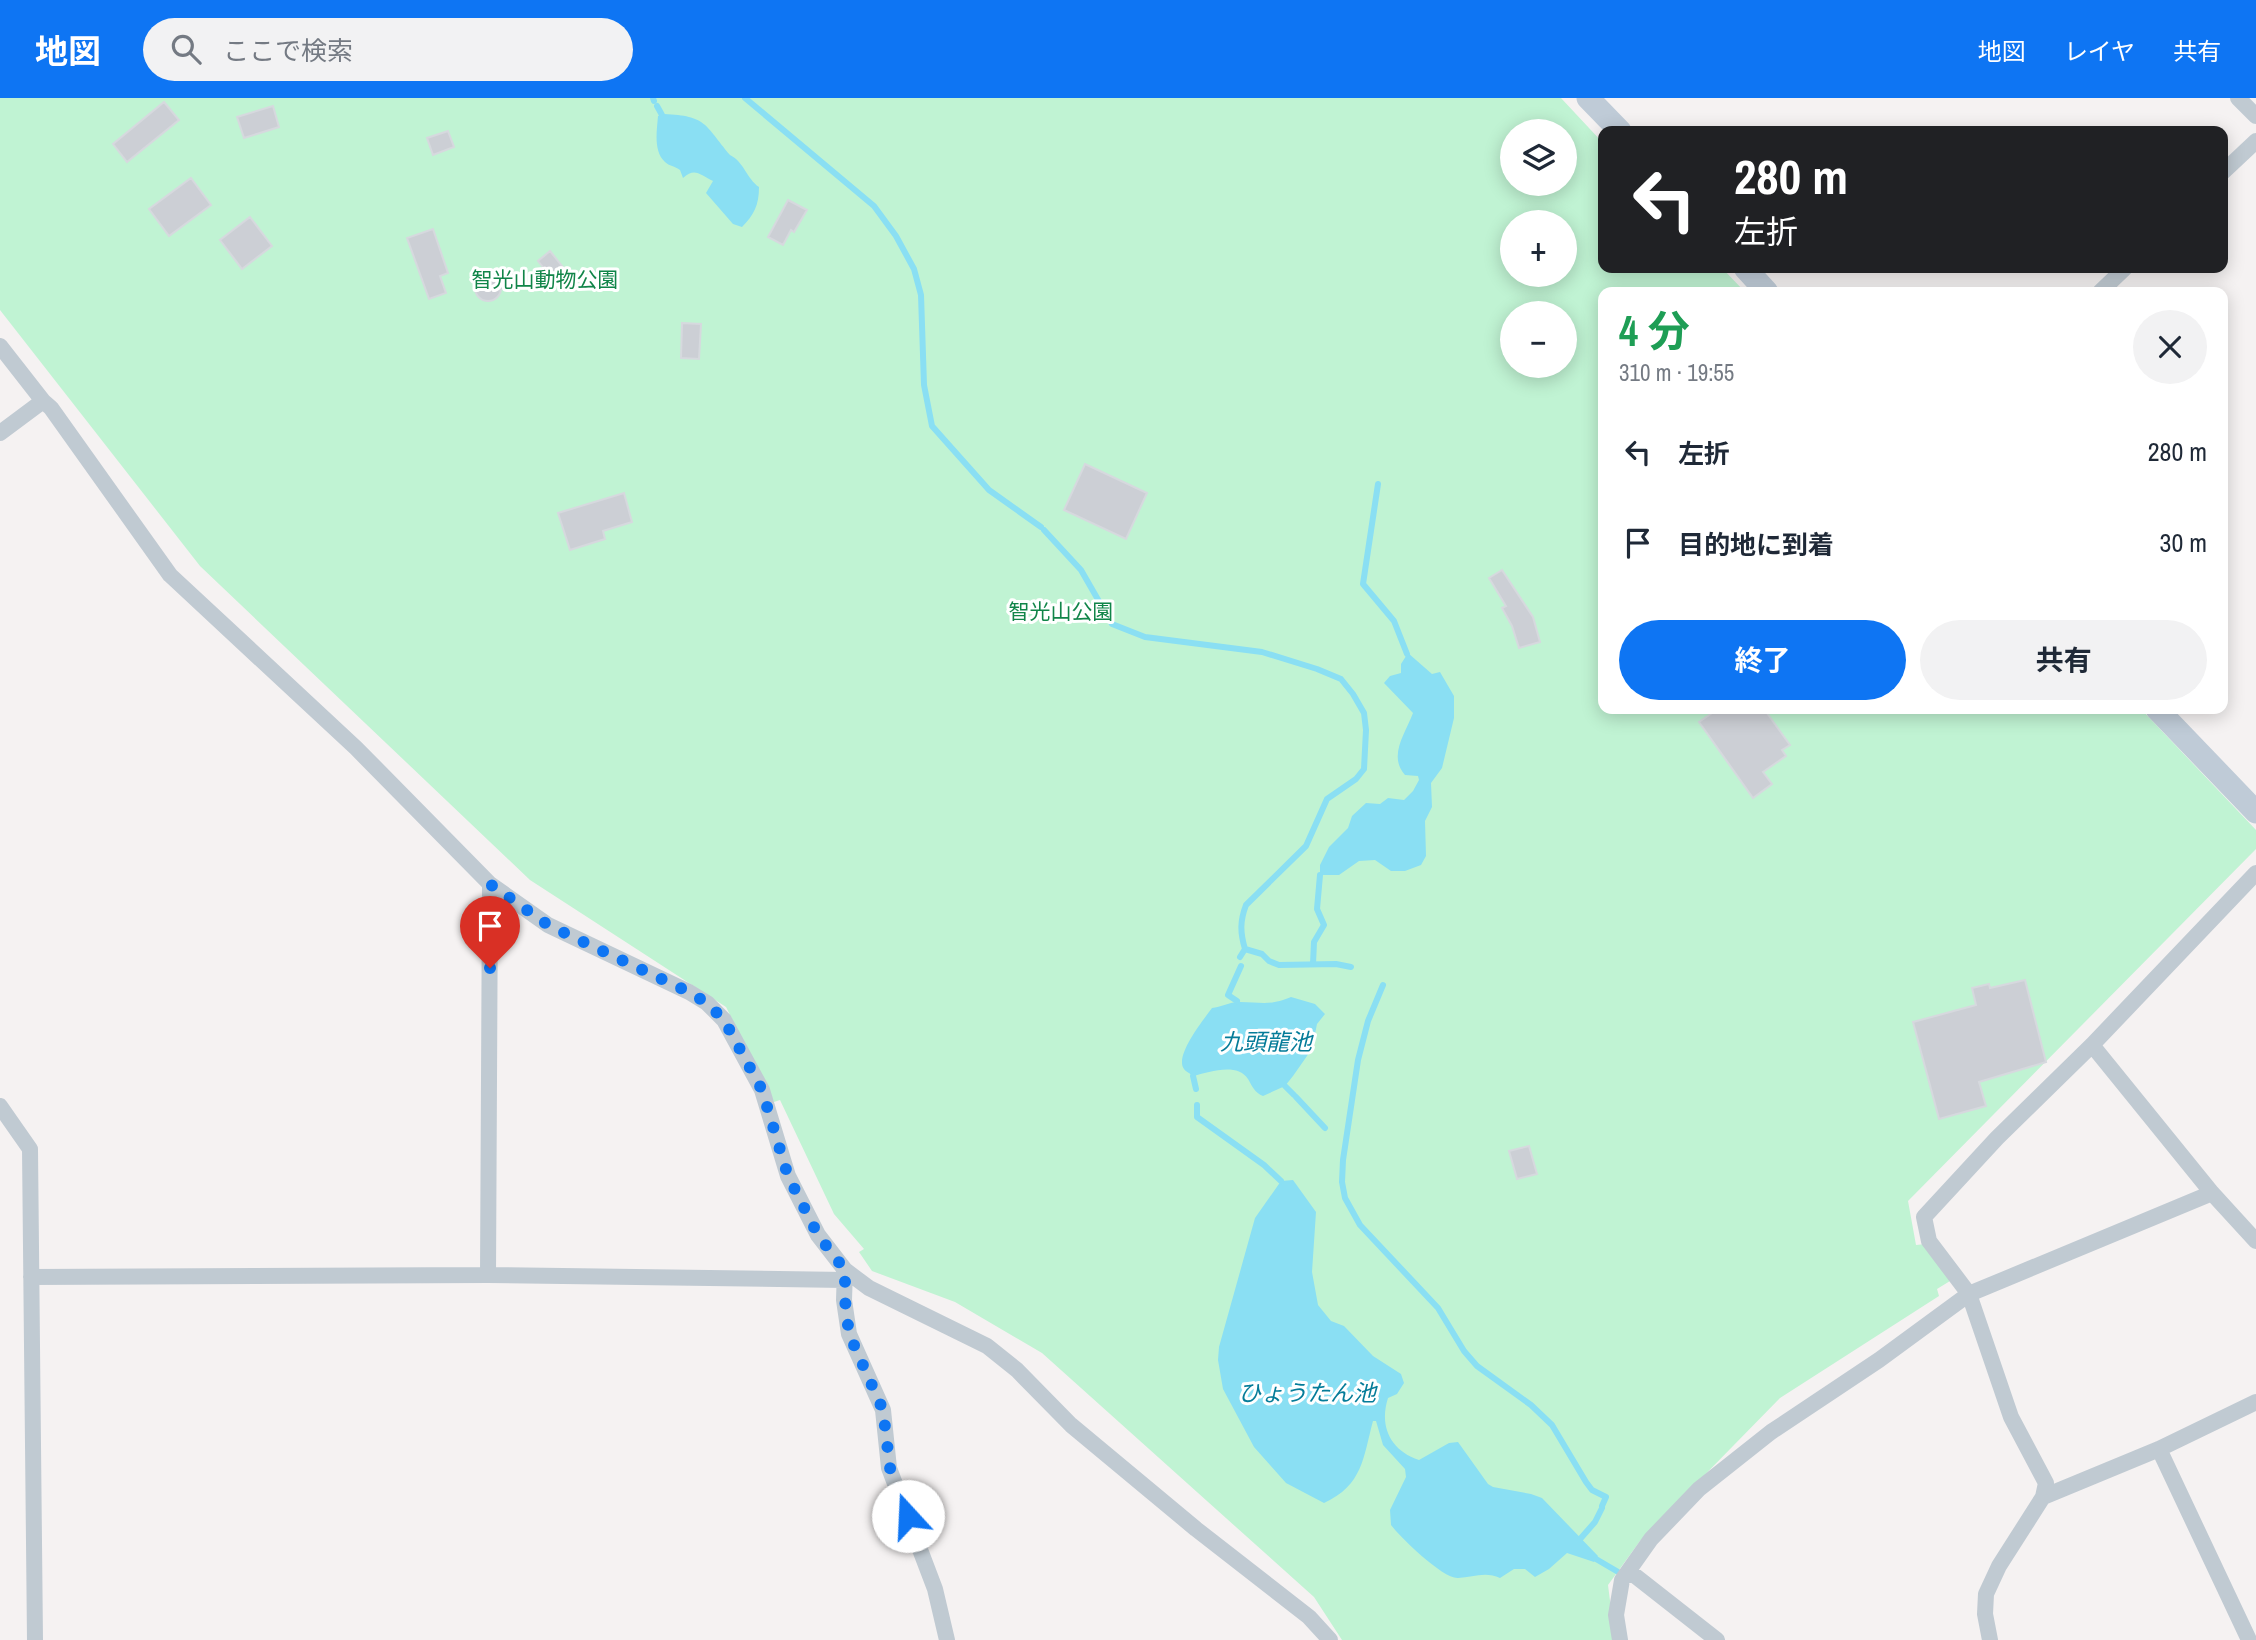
<!DOCTYPE html>
<html lang="ja">
<meta charset="utf-8">
<style>
body{margin:0;font-family:"Archivo Narrow","Noto Sans JP",sans-serif;background:#f2f2f3;color:#1f2937;height:100vh;display:flex;flex-direction:column;font-size:26px;white-space:nowrap}
*{box-sizing:border-box;margin:0}
p{font-size:23px;color:#747a83}
.icon{flex:none;width:38px;height:38px;fill:none;stroke:currentColor;stroke-width:2;stroke-linecap:round;stroke-linejoin:round}
.map{position:relative;flex:1;overflow:hidden}
.details{position:absolute;left:1598px;top:189px;width:630px;height:427px;display:flex;flex-direction:column;background:#fff;border-radius:14px;box-shadow:0 4px 18px #0003}
.details>*{flex:none}
.hud{position:absolute;left:1598px;top:28px;width:630px;height:147px;border-radius:14px;box-shadow:0 4px 18px #0003;background:#202124;color:#fff;overflow:hidden}
.buttons{position:absolute;left:1500px;top:21px;display:grid;gap:14px}
.buttons a{display:grid;place-items:center;width:77px;height:77px;border-radius:50%;background:#fff;box-shadow:0 4px 18px #0003;font-size:35px}
.pin{position:absolute;display:grid;place-items:center;width:60px;height:60px;color:#fff;margin:-72px -30px;border-radius:50% 50% 50% 0;rotate:-45deg;box-shadow:0 0 7px #0007}
.pin .icon{rotate:45deg}
.me{position:absolute;width:77px;margin:-38px;rotate:340deg;stroke-linejoin:round;filter:drop-shadow(0 0 5px #0008)}
.turn{display:flex;align-items:center;gap:24px;height:147px;padding:0 21px;font-size:32px}
.turn .icon{width:91px;height:91px;stroke-width:2.5}
.turn b{display:block;font-size:49px;line-height:60px}
.round{display:grid;place-items:center;flex:none;width:74px;height:74px;border-radius:37px;background:#f2f2f3}
.overview{display:flex;align-items:center;justify-content:space-between;height:119px;padding:0 21px}
h1{font-size:42px;font-weight:700;line-height:52px;color:#1e9e55}
.cta{display:flex;gap:14px;margin-top:auto;padding:14px 21px}
.cta a{flex:1;height:80px;border-radius:42px;background:#0e75f3;color:#fff;font-size:28px;font-weight:700;line-height:80px;text-align:center}
.cta a+a{background:#f2f2f3;color:#1f2937}
ul{padding:0;list-style:none}
li{display:flex;align-items:center;gap:21px;height:91px;padding:0 21px}
li div{flex:1}
li b{display:block;font-size:26px}
li em{font-style:normal}
header{display:flex;align-items:center;gap:42px;box-sizing:border-box;height:98px;padding:0 35px;background:#0e75f3;color:#fff}
header strong{font-size:33px}
nav{display:flex;gap:38px;margin-inline-start:auto;font-size:24px}
.search{width:490px;height:63px;background:#f2f2f3;display:flex;align-items:center;gap:18px;box-sizing:border-box;padding:0 24px;border-radius:38px;color:#747a83;font-size:26px}
.map>svg:first-child{display:block}
.green{fill:#c0f3d3;fill-rule:evenodd}
.water{fill:#8adff3}
.lines{fill:none;stroke-linecap:round;stroke-linejoin:round}
.stream{stroke:#8adff3;stroke-width:6}
.building{fill:#cccfd5;stroke:#d6d9de;stroke-width:2}
.street{stroke:#c0cad2;stroke-width:16}
.secondary{stroke:#bfcbd7;stroke-width:23}
.route{stroke:#0e75f3;stroke-width:12;stroke-dasharray:0 21.6}
.labels{text-anchor:middle;stroke-width:6;stroke-linejoin:round;paint-order:stroke}
.park-label{font-size:21px;fill:#118549;stroke:#fff}
.water-label{font-size:23px;font-style:italic;fill:#057c99;stroke:#fff}
</style>
<header>
<strong>地図</strong>
<div class="search"><svg class="icon" aria-label="search" viewBox="0 0 24 24"><circle cx="10" cy="10" r="6"/><path d="M15 15l6 6"/></svg>ここで検索</div>
<nav><a>地図</a><a>レイヤ</a><a>共有</a></nav>
</header>
<div class="map">
<svg width="2256" height="1542" viewBox="0 0 2256 1542">
<rect width="100%" height="100%" fill="#f5f2f2"/>
<!-- green -->
<path class="green" d="M0 0H1561L1603 45V170H1722L1745 194H1603V611H2141L2256 732V751L1908 1103 1916 1147 1926 1146 1950 1183 1937 1191 1939 1198 1780 1300 1640 1443 1608 1487 1615 1542H1342L1314 1499 1042 1255 955 1204 872 1173 859 1154 864 1151 834 1116 780 1002 774 1004 726 909 530 782 200 468 0 212ZM1512 33H1564V86H1512ZM1512 124H1564V177H1512ZM1512 215H1564V268H1512Z"/>
<!-- water -->
<path class="water" d="M664 16C707 18 704 26 730 57 744 64 747 81 759 89 759 107 754 117 742 129L733 126 706 95 713 83C700 77 695 69 683 80L680 72C675 68 669 68 665 64 653 53 657 32 658 18Z
M1408 555 1432 576 1440 574 1454 598V620L1442 670 1431 685 1432 709 1425 723 1426 758 1421 767 1405 773H1391L1375 762 1359 763 1339 777H1320V767L1329 749 1348 730 1352 718 1366 705 1380 706 1388 700 1404 702 1413 693 1419 682 1418 678 1405 677C1388 658 1405 636 1413 615L1384 585 1390 578 1401 575V566Z
M1291 899 1315 906 1325 916 1317 926 1313 946 1307 958 1293 978 1285 988 1263 998C1255 995 1252 988 1248 981 1237 964 1209 974 1193 978 1192 977 1184 972 1184 971 1174 958 1204 921 1212 910 1221 909 1232 903 1240 904 1261 904 1270 908 1291 899Z
M1293 1082 1316 1114 1312 1174 1318 1207 1331 1223 1344 1228 1373 1258 1401 1276 1404 1285 1397 1296 1388 1300C1379 1328 1390 1352 1419 1362L1449 1345 1458 1344 1488 1386 1493 1389 1531 1396 1542 1400 1598 1458 1594 1464 1567 1455 1549 1471 1535 1479 1525 1471H1514L1500 1480C1486 1473 1473 1479 1458 1480 1443 1481 1400 1439 1391 1427L1390 1412 1406 1379 1405 1371 1383 1347 1376 1323H1373C1363 1360 1363 1387 1324 1405L1286 1385 1254 1349 1223 1291 1218 1262 1219 1249 1255 1120 1281 1083Z"/>
<g class="lines">
<!-- stream -->
<path class="stream" d="M653 0 654 3
M745 0 874 108 896 138 914 171 921 197 924 287 932 328 989 392 1041 429
M657 8 662 17
M1378 386 1363 486 1394 523 1407 556
M1044 432 1081 472 1112 526 1145 539 1262 554 1317 571 1341 581 1353 596 1364 615 1366 632 1364 671 1356 681 1327 701 1306 748 1246 807C1240 823 1240 834 1245 851L1240 859
M1245 851 1262 856 1269 863 1279 867 1336 866 1351 869
M1313 866 1314 844 1324 827 1317 811 1320 777
M1383 887 1368 923 1358 962 1343 1062 1342 1084 1345 1100 1360 1127 1438 1210 1464 1253 1477 1268 1531 1307 1552 1327 1586 1384 1592 1392 1606 1399 1602 1408
M1237 903 1228 897 1241 868
M1193 978 1196 991
M1285 988 1294 997
M1296 999 1325 1030
M1197 1007V1019L1264 1067 1281 1083
M1581 1440 1595 1424 1602 1410
M1596 1461 1625 1478"/>
</g>
<!-- building -->
<path class="building" d="M164 4 179 22 127 64 113 46Z
M273 8 279 29 244 40 237 19Z
M448 33 454 49 433 57 427 40Z
M191 80 211 107 169 138 149 111Z
M788 102 807 112 794 134 791 132 783 147 768 139Z
M250 119 272 148 242 171 220 142Z
M433 131 448 175 440 178 446 195 429 201 407 140Z
M550 153 575 184 562 193 538 163Z
M475 190a13 13 0 1 1 26 0a13 13 0 1 1-26 0Z
M682 225 701 226 699 261 681 260Z
M1085 366 1147 395 1126 441 1064 412Z
M624 395 632 424 603 433 605 441 570 452 558 415Z
M1502 472 1533 519 1540 544 1519 550 1512 528 1502 510 1506 508 1489 480Z
M1718 611H1764L1790 647 1782 652 1786 658 1763 674 1772 686 1753 700 1699 624Z
M2025 882 2046 964 1979 984 1986 1008 1939 1021 1913 924 1976 907 1972 890 1989 886 1990 890Z
M1529 1048 1537 1076 1517 1081 1509 1053Z"/>
<g class="lines">
<!-- street -->
<path class="street" d="M2238 0 2256 18
M2222 75 2256 43
M2100 194 2125 170
M0 248 43 303 51 310 170 477 356 650 490 786 548 827 689 894 707 905 724 922 762 992 788 1078 818 1137 845 1172 869 1190 987 1248 1017 1272 1071 1327 1196 1431 1309 1519 1330 1542
M0 335 43 303
M2092 947 2212 1095 2256 1143
M0 1008 30 1051 35 1542
M845 1172 844 1202 849 1236 883 1312 889 1370 935 1491 947 1542
M488 1177 490 786
M31 1179 488 1177 845 1182
M2159 1351 2249 1542
M2043 1399 2159 1351 2256 1304
M1629 1473 1717 1542
M1620 1542 1616 1517 1622 1482 1651 1441 1699 1391 1771 1334 1879 1262 1969 1196 1929 1143 1924 1119 1997 1040 2092 947 2256 775
M1990 1542 1985 1516 1986 1496 1999 1468 2043 1399 2046 1385 2011 1319 1969 1196 2212 1095"/>
<!-- secondary -->
<path class="secondary" d="M1588 0 1620 33
M1745 170 1767 194
M2157 611 2256 714"/>
</g>
<g class="lines">
<!-- route -->
<path class="route" d="M490 870V786L548 827 689 894 707 905 724 922 762 992 788 1078 818 1137 845 1172V1202L849 1236 883 1312 890 1370 908 1418"/>
</g>
<g class="labels">
<!-- park labels -->
<g class="park-label">
<text x="545" y="189">智光山動物公園</text>
<text x="1061" y="521">智光山公園</text>
</g>
<!-- water labels -->
<g class="water-label">
<text x="1266" y="952">九頭龍池</text>
<text x="1307" y="1303">ひょうたん池</text>
</g>
</g>
</svg>
<div class="buttons">
<a><svg class="icon" aria-label="layers" viewBox="0 0 24 24"><path d="M12 4l9 5-9 5-9-5zM3 14l9 5 9-5"/></svg></a>
<a>+</a>
<a>−</a>
</div>
<div class="pin" style="left:490px;top:870px;background:#d93025"><svg class="icon" aria-label="arrive" viewBox="0 0 24 24"><path d="M6 21V4h12l-3 4 3 4H6"/></svg></div>
<svg class="me" style="left:908px;top:1418px" viewBox="-20 -20 40 40"><circle r="19" fill="#fff"/><path d="M0-13L10 11 0 6-10 11z" fill="#0e75f3"/></svg>
<div class="hud">
<div class="turn"><svg class="icon" aria-label="left" viewBox="0 0 24 24"><path d="M17 20v-9H6M10 6l-5 5 5 5"/></svg><div><b>280 m</b>左折</div></div>
</div>
<section class="details">
<div class="overview"><div><h1>4 分</h1><p>310 m · 19:55</p></div><a class="round"><svg class="icon" aria-label="close" viewBox="0 0 24 24"><path d="M6 6l12 12M18 6L6 18"/></svg></a></div>
<ul>
<li><svg class="icon" aria-label="left" viewBox="0 0 24 24"><path d="M17 20v-9H6M10 6l-5 5 5 5"/></svg><div><b>左折</b></div><em>280 m</em></li>
<li><svg class="icon" aria-label="arrive" viewBox="0 0 24 24"><path d="M6 21V4h12l-3 4 3 4H6"/></svg><div><b>目的地に到着</b></div><em>30 m</em></li>
</ul>
<div class="cta"><a>終了</a><a>共有</a></div>
</section>
</div>
